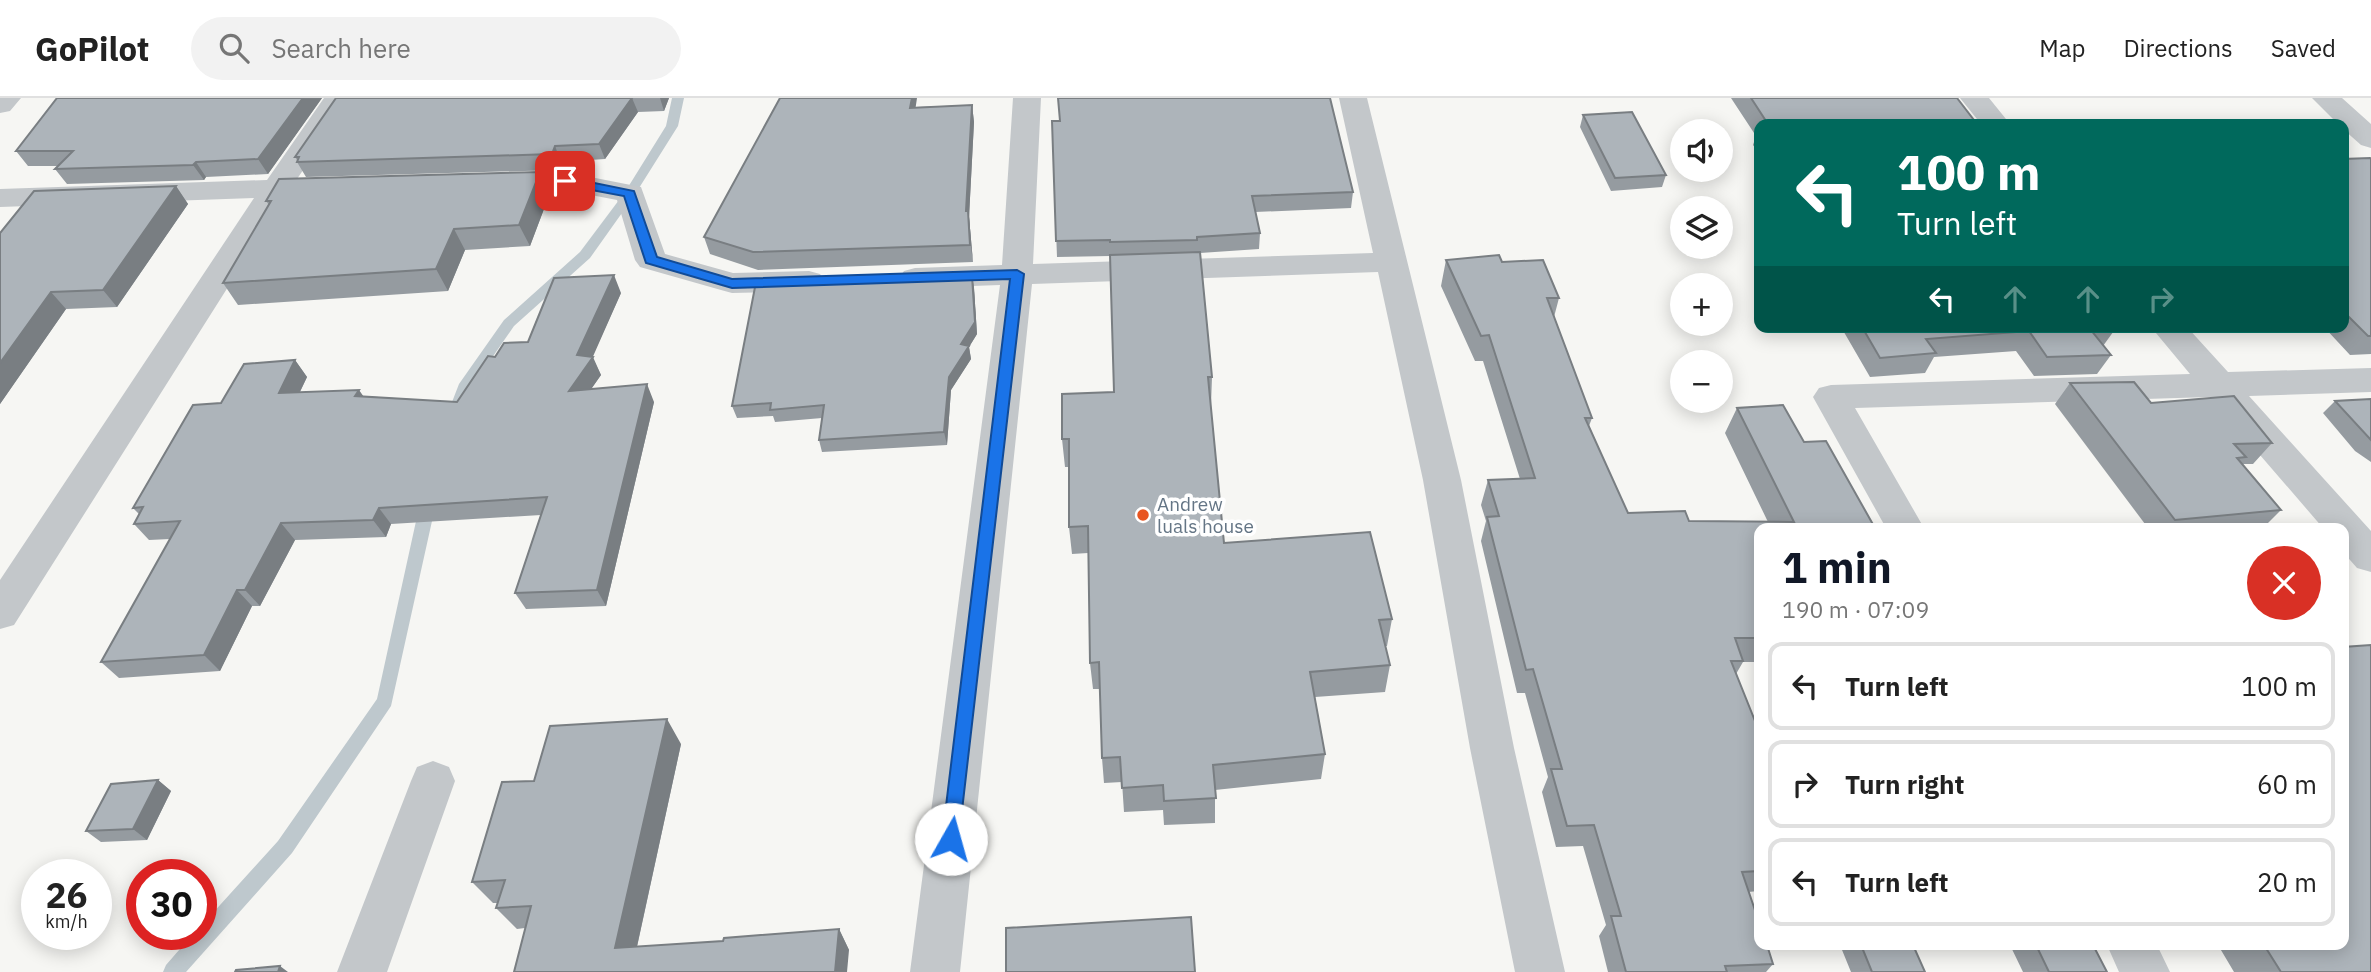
<!DOCTYPE html>
<meta charset="utf-8">
<style>
body{margin:0;font-family:"IBM Plex Sans",sans-serif;background:#f2f2f2;color:#222;height:100vh;display:flex;flex-direction:column;font-size:26px;white-space:nowrap}
*{box-sizing:border-box;margin:0}
p{font-size:23px;color:#767676}
.icon{flex:none;width:38px;height:38px;fill:none;stroke:currentColor;stroke-width:2;stroke-linecap:round;stroke-linejoin:round}
.map{position:relative;flex:1;overflow:hidden}
.sheet{position:absolute;left:1754px;top:425px;width:595px;height:427px;display:flex;flex-direction:column;background:#fff;border-radius:14px;box-shadow:0 4px 18px #0003}
.sheet>*{flex:none}
.hud{position:absolute;left:1754px;top:21px;width:595px;height:214px;border-radius:14px;box-shadow:0 4px 18px #0003;background:#00695c;color:#fff;overflow:hidden}
.buttons{position:absolute;left:1670px;top:21px;display:grid;gap:14px}
.buttons a{display:grid;place-items:center;width:63px;height:63px;border-radius:50%;background:#fff;box-shadow:0 4px 18px #0003;font-size:35px}
.speed{position:absolute;left:21px;top:761px;display:flex;gap:14px;font-size:35px;font-weight:700;text-align:center}
.speed>*{display:grid;place-content:center;width:91px;height:91px;border-radius:50%;background:#fff;box-shadow:0 4px 18px #0003;line-height:1}
.speed small{font-size:18px;font-weight:400}
.speed .limit{border:10px solid #d22;background:#fff;color:#111}
.pin{position:absolute;display:grid;place-items:center;width:60px;height:60px;color:#fff;margin:-30px;border-radius:14px;box-shadow:0 4px 10px #0006}
.me{position:absolute;width:77px;margin:-38px;rotate:7deg;stroke-linejoin:round;filter:drop-shadow(0 0 5px #0008)}
.turn{display:flex;align-items:center;gap:24px;height:147px;padding:0 28px;font-size:32px}
.turn .icon{width:91px;height:91px;stroke-width:2.5}
.turn b{display:block;font-size:49px;line-height:60px}
.lanes{display:flex;align-items:center;height:66px;padding:0 28px;background:#0003;justify-content:center;gap:35px;direction:ltr}
.lanes .off{opacity:.35}
.round{display:grid;place-items:center;flex:none;width:74px;height:74px;border-radius:37px;background:#f2f2f2}
.headline{display:flex;align-items:center;justify-content:space-between;height:119px;padding:0 28px}
h1{font-size:42px;font-weight:700;line-height:52px;color:#111827}
ul{padding:0;list-style:none}
li{display:flex;align-items:center;gap:21px;height:88px;margin:0 14px 10px;padding:0 14px;border:4px solid #e0e0e0;border-radius:14px}
li div{flex:1}
li b{display:block;font-size:26px}
li em{font-style:normal}
header{display:flex;align-items:center;gap:42px;box-sizing:border-box;height:98px;padding:0 35px;background:#fff;border-bottom:2px solid #e0e0e0}
header strong{font-size:33px}
nav{display:flex;gap:38px;margin-inline-start:auto;font-size:24px}
.search{width:490px;height:63px;background:#f2f2f2;display:flex;align-items:center;gap:18px;box-sizing:border-box;padding:0 24px;border-radius:38px;color:#767676;font-size:26px}
.map>svg:first-child{display:block}
.lines{fill:none;stroke-linecap:round;stroke-linejoin:round}
.stream{fill:#bec8cd;fill-rule:evenodd}
.street{fill:#c3c7ca;fill-rule:evenodd}
.wall{fill:#959ba0}
.shaded-wall{fill:#797e82}
.building{fill:#adb4ba;stroke:#797e82;stroke-width:2}
.route{fill:#1a73e8;stroke:#114b97;stroke-width:2}
.poi-dot{fill:#e85521;stroke:#fff;stroke-width:2.5}
.labels{text-anchor:middle;stroke-width:7;stroke-linejoin:round;paint-order:stroke}
.poi-label{font-size:19px;fill:#647585;stroke:#fff;text-anchor:start}
</style>
<header>
<strong>GoPilot</strong>
<div class="search"><svg class="icon" aria-label="search" viewBox="0 0 24 24"><circle cx="10" cy="10" r="6"/><path d="M15 15l6 6"/></svg>Search here</div>
<nav><a>Map</a><a>Directions</a><a>Saved</a></nav>
</header>
<div class="map">
<svg width="2371" height="874" viewBox="0 0 2371 874">
<rect width="100%" height="100%" fill="#f6f6f3"/>
<g class="lines">
<!-- stream -->
<path class="stream" d="M672 0H684L678 28 634 98 590 160 514 228 471 290 459 321H449L447 317 459 286 504 222 580 154 625 94 666 28Z
M428 399 436 405 391 608 292 755 186 874H163L166 867 193 836H201V828L278 743 377 601 420 405Z"/>
<!-- street -->
<path class="street" d="M0 0H21L10 13 0 15Z
M324 0H352L297 81 327 80 338 83 342 89 338 95 285 99 14 527 0 531V482L254 100 0 109V91L267 82Z
M1013 0H1041L1033 166 1373 155 1339 0H1367L1461 382 1514 650 1565 874H1515L1470 650 1423 382 1378 174 1032 186 960 874H910L1000 187 915 190 904 187 899 180 904 173 915 170 1002 167Z
M1960 0H1989L2010 26H1981Z
M2312 0H2342L2371 26V50L2361 47 2343 31V26H2338Z
M565 74 641 89 665 156 733 175 809 173 820 176 825 183 820 190 809 193 732 195 721 192 640 169 635 162 617 102 565 92 492 94 481 91 477 85 481 79 492 76Z
M2151 229H2187L2228 274 2371 270V294L2249 298 2371 433V474L2357 470 2343 454V430H2323L2210 299 1855 310 1924 430H1886L1813 299 1819 290 1831 287 2190 276Z
M433 663 449 669 455 683 387 874H337L411 683 417 669Z
M2107 847H2157L2170 874H2119Z"/>
</g>
<!-- wall -->
<path class="wall" d="M57 0H322L268 76 206 79 204 82 67 86 55 71 59 68H28L16 53Z
M336 0H669L664 13 638 14 605 61 561 64 558 72 306 79 297 64V62L295 59Z
M1731 0H1957L1977 26H1759V55L1753 47 1756 38Z
M972 7 974 24 969 119 973 164 758 172 710 156 704 139 916 9Z
M1583 17 1666 77 1662 89 1611 93 1580 29Z
M1052 23 1353 94 1351 110 1255 114 1260 135 1259 151 1200 155 1212 279 1211 307H1210L1224 445 1392 521 1387 548H1385L1390 567 1385 594 1315 599 1325 656 1321 681 1215 692V725L1164 727 1163 712 1124 714 1122 684 1104 685 1102 660 1100 591H1093L1090 565 1088 455 1072 456 1069 429V369H1065L1062 341 1114 294 1110 158 1057 159Z
M2343 61H2371V256L2350 257 2324 229H2343Z
M540 74 550 95 530 148 465 152 448 193 238 207 223 185 269 107 266 103Z
M176 88 188 106 117 209 66 211 0 306V135Z
M1446 162 1502 164 1559 200 1554 219 1592 320 1589 328 1628 415 1689 423 1768 424 1725 335 1737 310 1804 344 1875 430H1759V564H1743L1736 576 1759 633V793L1748 794 1773 866 1766 874H1608L1599 838 1606 827 1583 748 1556 749 1542 694 1548 679 1525 595H1517L1481 443 1486 423 1481 407 1488 382 1520 381 1483 263H1475L1441 188Z
M972 178 974 190 977 236 969 249 971 261 951 292 947 347 822 354 819 342 822 320 775 324 773 318 737 320 732 308Z
M621 195 592 259 601 277 591 291 654 304 606 508 526 511 515 495 541 417 391 426 386 439 295 442 260 508H252L220 573 119 580 101 564 170 441 149 442 134 426 139 416 133 410 221 305 295 262 307 279 300 294 457 304 495 259 528 244Z
M1841 229H2115L2116 230 2103 248 2111 257 2097 276 2034 278 2016 253 1934 259 1925 275 1870 279Z
M2070 285 2151 305 2272 345 2253 366H2242L2281 412 2263 430H2148L2055 306Z
M2371 301V364L2355 353 2323 315 2335 303Z
M681 646 637 849 723 843 839 831 849 852 514 874 525 830 517 831 496 810 498 805H493L472 784 534 683Z
M158 682 171 693 147 742 101 744 86 733Z
M1840 847H1913L1925 874H1851Z
M2010 847H2093L2107 874H2023Z
M2179 847H2213L2180 850Z
M2218 847H2343L2371 874H2234Z"/>
<!-- shaded-wall -->
<path class="shaded-wall" d="M303 0H322L268 76 258 61Z
M632 0 638 14 605 61 599 46Z
M660 0H669L664 13Z
M912 0H917L913 27 910 10Z
M972 7 974 24 969 119 973 164 966 113Z
M555 48 561 64 558 72 552 56Z
M196 64 206 79 204 82 193 67Z
M540 74 550 95 530 148 519 127Z
M176 88 188 106 117 209 103 192Z
M454 131 465 152 448 193 436 171Z
M614 177 621 195 591 263 593 259 601 277 578 310 569 293 577 257Z
M972 178 974 190 977 236 969 249 971 261 951 292 947 347 944 334 949 279 961 246Z
M51 194 66 211 0 306V265Z
M295 262 307 279 291 312 279 295Z
M647 286 654 304 606 508 597 492Z
M359 292 371 309 355 298Z
M379 410 391 426 386 439 373 422Z
M281 425 295 442 260 508 245 492Z
M237 492 252 508 220 573 204 557Z
M667 621 681 646 632 871 615 850Z
M158 682 171 693 147 742 133 731Z
M839 831 849 852 847 874H835Z
M280 868 288 874H278Z"/>
<!-- building -->
<path class="building" d="M57 0H303L258 61 196 64 193 67 55 71 73 53H16Z
M336 0H632L599 46 555 48 552 56 297 64 299 59H295Z
M780 0H912L910 10 972 7 966 113H968L970 147 753 154 704 139Z
M1058 0H1330L1353 94 1252 98 1260 135 1197 139V142L1110 144V142L1056 143 1052 23H1060Z
M1751 0H1957L1977 26H1768Z
M1632 14 1666 77 1615 80 1583 17Z
M2370 60 2371 61V238H2368L2343 213V61Z
M540 74 519 127 454 131 436 171 223 185 271 103H266L279 81Z
M176 88 103 192 51 194 0 265V135L34 93Z
M1200 154 1212 279H1208L1224 445 1370 434 1392 521 1379 522 1390 567 1310 574 1325 656 1213 667 1216 700 1164 703 1163 687 1122 690 1120 659 1102 660 1099 564 1090 565 1088 428 1069 429V341H1062V296L1114 294 1110 157Z
M1499 157 1502 164 1543 162 1559 200H1547L1592 320H1585L1628 415 1685 413 1689 423 1794 424 1737 310 1783 307 1804 344 1826 343 1875 430H1759V540H1735L1743 563H1731L1759 633V773L1742 774 1759 824V847H1767L1773 866 1725 868 1727 874H1626L1611 818H1621L1594 727 1567 728 1551 671H1562L1533 571 1526 572 1487 419 1499 418 1488 382 1535 380 1489 237 1481 238 1446 162Z
M614 177 577 257 593 259 569 293 647 286 597 492 515 495 547 399 379 410 373 422 281 425 245 492H237L204 557 101 564 180 423 134 426 143 409 133 410 193 307 221 305 244 266 295 262 279 295 359 292 355 298 457 304 488 258 495 259 504 245 528 244 554 180Z
M972 178 975 224 961 246 969 248 949 279 944 334 819 342 824 307 770 312 771 305 732 308 756 184Z
M1862 229H2115L2116 230 2091 232 2111 257 2047 259 2029 233 1926 241 1936 255 1880 260Z
M2134 284 2151 305 2234 298 2272 345 2234 346 2246 359 2237 360 2281 412 2175 422 2070 285Z
M2371 301V342L2335 303Z
M2371 547V874H2281L2264 847H2343V549Z
M667 621 615 850 723 843 724 840 839 831 835 874H514L531 808 496 810 505 782 472 784 502 684 534 683 550 628Z
M158 682 133 731 86 733 111 686Z
M1191 819 1195 874H1006V830Z
M1861 847H1913L1925 874H1872Z
M2036 847H2093L2107 874H2049Z
M280 868 278 874H235L236 872Z"/>
<!-- route -->
<path class="route" d="M565 79 634 93 657 159 732 181 1017 172 1024 176 958 747 951 749 945 747 942 741 1010 181 732 190 646 165 624 98 560 86 558 83Z"/>
<!-- markers -->
<circle class="poi-dot" cx="1143" cy="417" r="7"/>
<g class="labels">
<!-- poi labels -->
<g class="poi-label">
<text x="1157" y="413">Andrew<tspan x="1157" dy="22">luals house</tspan></text>
</g>
</g>
</svg>
<div class="buttons">
<a><svg class="icon" aria-label="sound" viewBox="0 0 24 24"><path d="M4 9h4l5-4v14l-5-4H4zM17 9q2 3 0 6"/></svg></a>
<a><svg class="icon" aria-label="layers" viewBox="0 0 24 24"><path d="M12 4l9 5-9 5-9-5zM3 14l9 5 9-5"/></svg></a>
<a>+</a>
<a>−</a>
</div>
<div class="speed"><div>26<small>km/h</small></div><div class="limit">30</div></div>
<div class="pin" style="left:565px;top:83px;background:#d93025"><svg class="icon" aria-label="arrive" viewBox="0 0 24 24"><path d="M6 21V4h12l-3 4 3 4H6"/></svg></div>
<svg class="me" style="left:951px;top:741px" viewBox="-20 -20 40 40"><circle r="19" fill="#fff"/><path d="M0-13L10 11 0 6-10 11z" fill="#1a73e8"/></svg>
<div class="hud">
<div class="turn"><svg class="icon" aria-label="left" viewBox="0 0 24 24"><path d="M17 20v-9H6M10 6l-5 5 5 5"/></svg><div><b>100 m</b>Turn left</div></div>
<div class="lanes"><svg class="icon" aria-label="left" viewBox="0 0 24 24"><path d="M17 20v-9H6M10 6l-5 5 5 5"/></svg><svg class="icon off" aria-label="ahead" viewBox="0 0 24 24"><path d="M12 20V5M6 11l6-6 6 6"/></svg><svg class="icon off" aria-label="ahead" viewBox="0 0 24 24"><path d="M12 20V5M6 11l6-6 6 6"/></svg><svg class="icon off" aria-label="right" viewBox="0 0 24 24"><path d="M7 20v-9h11M14 6l5 5-5 5"/></svg></div>
</div>
<section class="sheet">
<div class="headline"><div><h1>1 min</h1><p>190 m · 07:09</p></div><a class="round" style="background:#d93025;color:#fff"><svg class="icon" aria-label="close" viewBox="0 0 24 24"><path d="M6 6l12 12M18 6L6 18"/></svg></a></div>
<ul>
<li><svg class="icon" aria-label="left" viewBox="0 0 24 24"><path d="M17 20v-9H6M10 6l-5 5 5 5"/></svg><div><b>Turn left</b></div><em>100 m</em></li>
<li><svg class="icon" aria-label="right" viewBox="0 0 24 24"><path d="M7 20v-9h11M14 6l5 5-5 5"/></svg><div><b>Turn right</b></div><em>60 m</em></li>
<li><svg class="icon" aria-label="left" viewBox="0 0 24 24"><path d="M17 20v-9H6M10 6l-5 5 5 5"/></svg><div><b>Turn left</b></div><em>20 m</em></li>
</ul>
</section>
</div>
